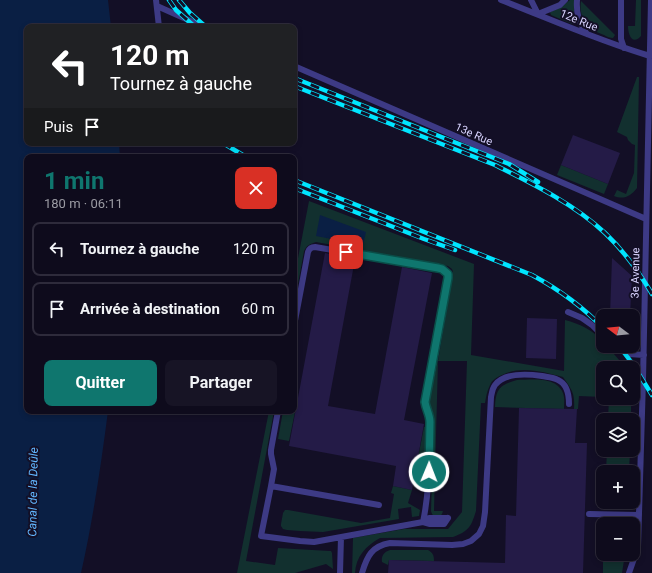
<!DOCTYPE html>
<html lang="fr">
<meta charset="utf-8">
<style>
body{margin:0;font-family:Roboto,sans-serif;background:#171425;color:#f1f3f6;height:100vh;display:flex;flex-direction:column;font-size:15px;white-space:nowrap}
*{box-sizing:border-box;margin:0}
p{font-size:13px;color:#9b9ba3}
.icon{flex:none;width:22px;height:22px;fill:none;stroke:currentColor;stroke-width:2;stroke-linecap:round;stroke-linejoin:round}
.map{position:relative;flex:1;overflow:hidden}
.details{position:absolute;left:24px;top:154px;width:273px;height:260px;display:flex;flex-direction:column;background:#0e0b1c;border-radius:8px;box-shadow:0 2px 6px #0003,0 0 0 1px #2e2b3b}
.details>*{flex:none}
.hud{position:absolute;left:24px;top:24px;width:273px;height:122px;border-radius:8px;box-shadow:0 2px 6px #0003,0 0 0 1px #2e2b3b;background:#202124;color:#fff;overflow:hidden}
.needle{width:26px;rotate:286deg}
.controls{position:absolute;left:596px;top:309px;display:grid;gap:8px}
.controls a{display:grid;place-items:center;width:44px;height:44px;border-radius:8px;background:#0e0b1c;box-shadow:0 2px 6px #0003,0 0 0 1px #2e2b3b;font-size:20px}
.pin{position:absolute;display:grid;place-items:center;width:34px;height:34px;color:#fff;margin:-17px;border-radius:8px;box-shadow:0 2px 6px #0006}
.me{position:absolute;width:44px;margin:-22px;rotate:1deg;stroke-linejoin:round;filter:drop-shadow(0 0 3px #0008)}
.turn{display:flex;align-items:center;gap:14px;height:84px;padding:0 20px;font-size:18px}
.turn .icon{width:52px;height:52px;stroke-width:2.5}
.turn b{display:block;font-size:28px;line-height:34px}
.then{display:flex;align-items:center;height:38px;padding:0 20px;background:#0003;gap:8px;font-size:15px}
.round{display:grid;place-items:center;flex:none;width:42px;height:42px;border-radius:8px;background:#171425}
.overview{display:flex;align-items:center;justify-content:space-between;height:68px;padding:0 20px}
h1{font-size:24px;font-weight:700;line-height:30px;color:#0f766e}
.cta{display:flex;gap:8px;margin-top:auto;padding:8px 20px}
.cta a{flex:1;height:46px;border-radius:8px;background:#0f766e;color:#fff;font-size:16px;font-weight:700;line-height:46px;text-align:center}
.cta a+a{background:#171425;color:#f1f3f6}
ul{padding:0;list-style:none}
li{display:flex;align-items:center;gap:12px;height:54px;margin:0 8px 6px;padding:0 12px;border:2px solid #2e2b3b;border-radius:8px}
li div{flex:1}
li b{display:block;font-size:15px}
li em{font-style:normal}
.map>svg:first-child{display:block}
.green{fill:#12302f}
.water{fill:#0a1f44}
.building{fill:#241b47}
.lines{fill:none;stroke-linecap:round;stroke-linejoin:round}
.service{stroke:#3d3a85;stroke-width:6}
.rail-casing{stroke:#00e5ff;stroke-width:4.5}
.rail{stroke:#130f26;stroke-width:3;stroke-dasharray:9;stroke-linecap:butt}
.route-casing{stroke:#0a4d48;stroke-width:10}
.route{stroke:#0f766e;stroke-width:7}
.labels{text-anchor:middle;stroke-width:4;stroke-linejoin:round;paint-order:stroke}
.street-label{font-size:11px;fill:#d9d4ff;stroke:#130f26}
.water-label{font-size:12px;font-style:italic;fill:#62b6ff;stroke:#130f26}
</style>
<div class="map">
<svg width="652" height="573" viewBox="0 0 652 573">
<rect width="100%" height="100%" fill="#130f26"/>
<!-- green -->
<path class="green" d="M570 0H574V21L573 24H572L551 15 550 12 561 7Z
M636 0H641V36C632 46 628 34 628 26H635Z
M581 1 615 35 613 38C610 38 607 37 604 35 589 30 578 18 581 1Z
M637 77H639L637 188C631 196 624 200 614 196L617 190 626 194 634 173 635 145 632 144 628 140 627 137 617 132Z
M561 165 608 184 604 194 557 175Z
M309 201 474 264 471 355 564 371 565 320C580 324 593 330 603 342V346H607L626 368H603V397L579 396 578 409H574C575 393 572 390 563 377 544 372 521 365 502 375 497 377 492 380 490 385 487 391 486 397 485 403H481L476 511C471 527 469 531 453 537L380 538C366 546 356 556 355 573H352L353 538 404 529H448L462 512 467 361H438L434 511H443L442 514 441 515H433L432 514 431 511 434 416 429 404V400L438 361 453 272 452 269 448 266 316 242C310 244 307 245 304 251L294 306V279Z
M517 380C532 380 556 376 563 393 565 398 564 404 564 409L495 407C496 388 500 385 517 380Z
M609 398H631V420H608Z
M294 402H297L289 441 278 439 283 411H294Z
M269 411H274L246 561 275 565 278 548 329 551H331L332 553 333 569 326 564 295 573H237Z
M424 427H428L426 473 418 471 420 458H418Z
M607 450H630L629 472H606Z
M393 486 412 490 408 503 420 510 419 516 412 517 411 507 398 509 399 519 323 532 300 531 287 530 283 529 281 526V524L283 513 285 510H288L361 523 390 518 394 494 391 493Z
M390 550H428C433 553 434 555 434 561L389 560 388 565 382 562C381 556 384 552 390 550Z
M603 554H625L622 573H603Z"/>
<!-- water -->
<path class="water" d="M0 0H108L111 27H27V143H119L120 157H27V411H108C101 465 93 520 81 573H0Z
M320 215 366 232 363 245 316 236Z"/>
<!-- building -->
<path class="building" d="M573 135 620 153 608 184 561 165Z
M325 253 355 259 328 406 375 414 402 267 432 273 404 420 424 424 412 490 393 486 396 466 289 446Z
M612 258 632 276 630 316H610Z
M527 318 557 319 556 359 526 358Z
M519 408 577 409 575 443H587L583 573H388L389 560 505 563 506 515 516 516Z"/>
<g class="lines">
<!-- service -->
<path class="service" d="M156 0 159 27
M501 0C550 19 599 41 650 56
M531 0 538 14 560 5 565 0
M577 0C576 14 579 23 587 34
M621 0V39L624 48
M157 6 204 27
M294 66 646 219
M568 312 582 318 592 325 603 336
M294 326 308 252C309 249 311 247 315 247L438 268 442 269 447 274 448 278 425 402C426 409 430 415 430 422 429 455 430 489 423 522
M614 346 629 354 644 355
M271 486 274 469 271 454V450L278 411
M379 505 271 486 261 536 300 541 314 542 423 522 429 518H448
M589 514 639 515
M423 522 430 524H444L448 518
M340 573 341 537
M362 573C367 556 372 546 390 543L452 545 463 544 471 541 479 534 483 526 485 512 491 397C492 393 492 389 495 385 505 372 528 374 542 376 547 377 553 377 558 380 567 384 569 395 569 404
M629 573 638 547 643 380 651 0"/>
<defs>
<path id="rail" d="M169 0 176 10 195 27
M179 0 190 13 206 27
M294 78 509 164 538 182
M294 86 495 165C533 184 574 204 605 233 624 251 639 272 652 294
M223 143 246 157
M294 180 532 275C558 289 582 306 603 328
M294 188 424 239 455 250
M619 346 632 363 652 395"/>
</defs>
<!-- rail casing -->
<use href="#rail" class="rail-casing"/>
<!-- rail -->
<use href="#rail" class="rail"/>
</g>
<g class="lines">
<defs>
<path id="route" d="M346 252 438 268 442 269 448 274V278L425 402C426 409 430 415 430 422L429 472"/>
</defs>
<!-- route casing -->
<use href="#route" class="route-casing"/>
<!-- route -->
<use href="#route" class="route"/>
</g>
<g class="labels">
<!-- street labels -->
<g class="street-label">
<text transform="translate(579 20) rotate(22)" y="4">12e Rue</text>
<text transform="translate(474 134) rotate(24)" y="4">13e Rue</text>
<text transform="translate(635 273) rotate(-89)" y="4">3e Avenue</text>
</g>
<!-- water labels -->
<g class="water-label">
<text transform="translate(33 492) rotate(-89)" y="4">Canal de la Deûle</text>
</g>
</g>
</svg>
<div class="controls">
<a><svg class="needle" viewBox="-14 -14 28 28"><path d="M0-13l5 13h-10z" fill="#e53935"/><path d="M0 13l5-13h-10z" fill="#9b9ba3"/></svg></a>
<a><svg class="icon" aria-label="search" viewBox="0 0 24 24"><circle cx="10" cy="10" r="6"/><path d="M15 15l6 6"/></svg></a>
<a><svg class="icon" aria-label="layers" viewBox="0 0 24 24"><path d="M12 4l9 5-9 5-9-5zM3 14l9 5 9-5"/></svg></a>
<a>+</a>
<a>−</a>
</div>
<div class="pin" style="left:346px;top:252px;background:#d93025"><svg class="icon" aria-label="arrive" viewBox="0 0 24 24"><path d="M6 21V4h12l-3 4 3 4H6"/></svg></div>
<svg class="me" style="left:429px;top:472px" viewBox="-20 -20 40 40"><circle r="17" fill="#0f766e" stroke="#fff" stroke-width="3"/><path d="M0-11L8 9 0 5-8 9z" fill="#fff"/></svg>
<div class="hud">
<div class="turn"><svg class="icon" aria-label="left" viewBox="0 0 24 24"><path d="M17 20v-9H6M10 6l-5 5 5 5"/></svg><div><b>120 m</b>Tournez à gauche</div></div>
<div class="then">Puis<svg class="icon" aria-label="arrive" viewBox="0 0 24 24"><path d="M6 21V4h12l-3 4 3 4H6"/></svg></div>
</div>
<section class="details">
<div class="overview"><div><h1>1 min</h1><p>180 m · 06:11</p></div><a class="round" style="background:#d93025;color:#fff"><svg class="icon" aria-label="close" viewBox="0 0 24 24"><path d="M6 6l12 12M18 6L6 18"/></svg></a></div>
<ul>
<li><svg class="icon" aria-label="left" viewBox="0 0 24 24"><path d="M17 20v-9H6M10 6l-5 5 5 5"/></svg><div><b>Tournez à gauche</b></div><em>120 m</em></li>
<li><svg class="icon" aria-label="arrive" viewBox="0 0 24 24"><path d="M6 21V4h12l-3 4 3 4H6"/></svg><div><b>Arrivée à destination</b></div><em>60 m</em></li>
</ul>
<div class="cta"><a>Quitter</a><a>Partager</a></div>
</section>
</div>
